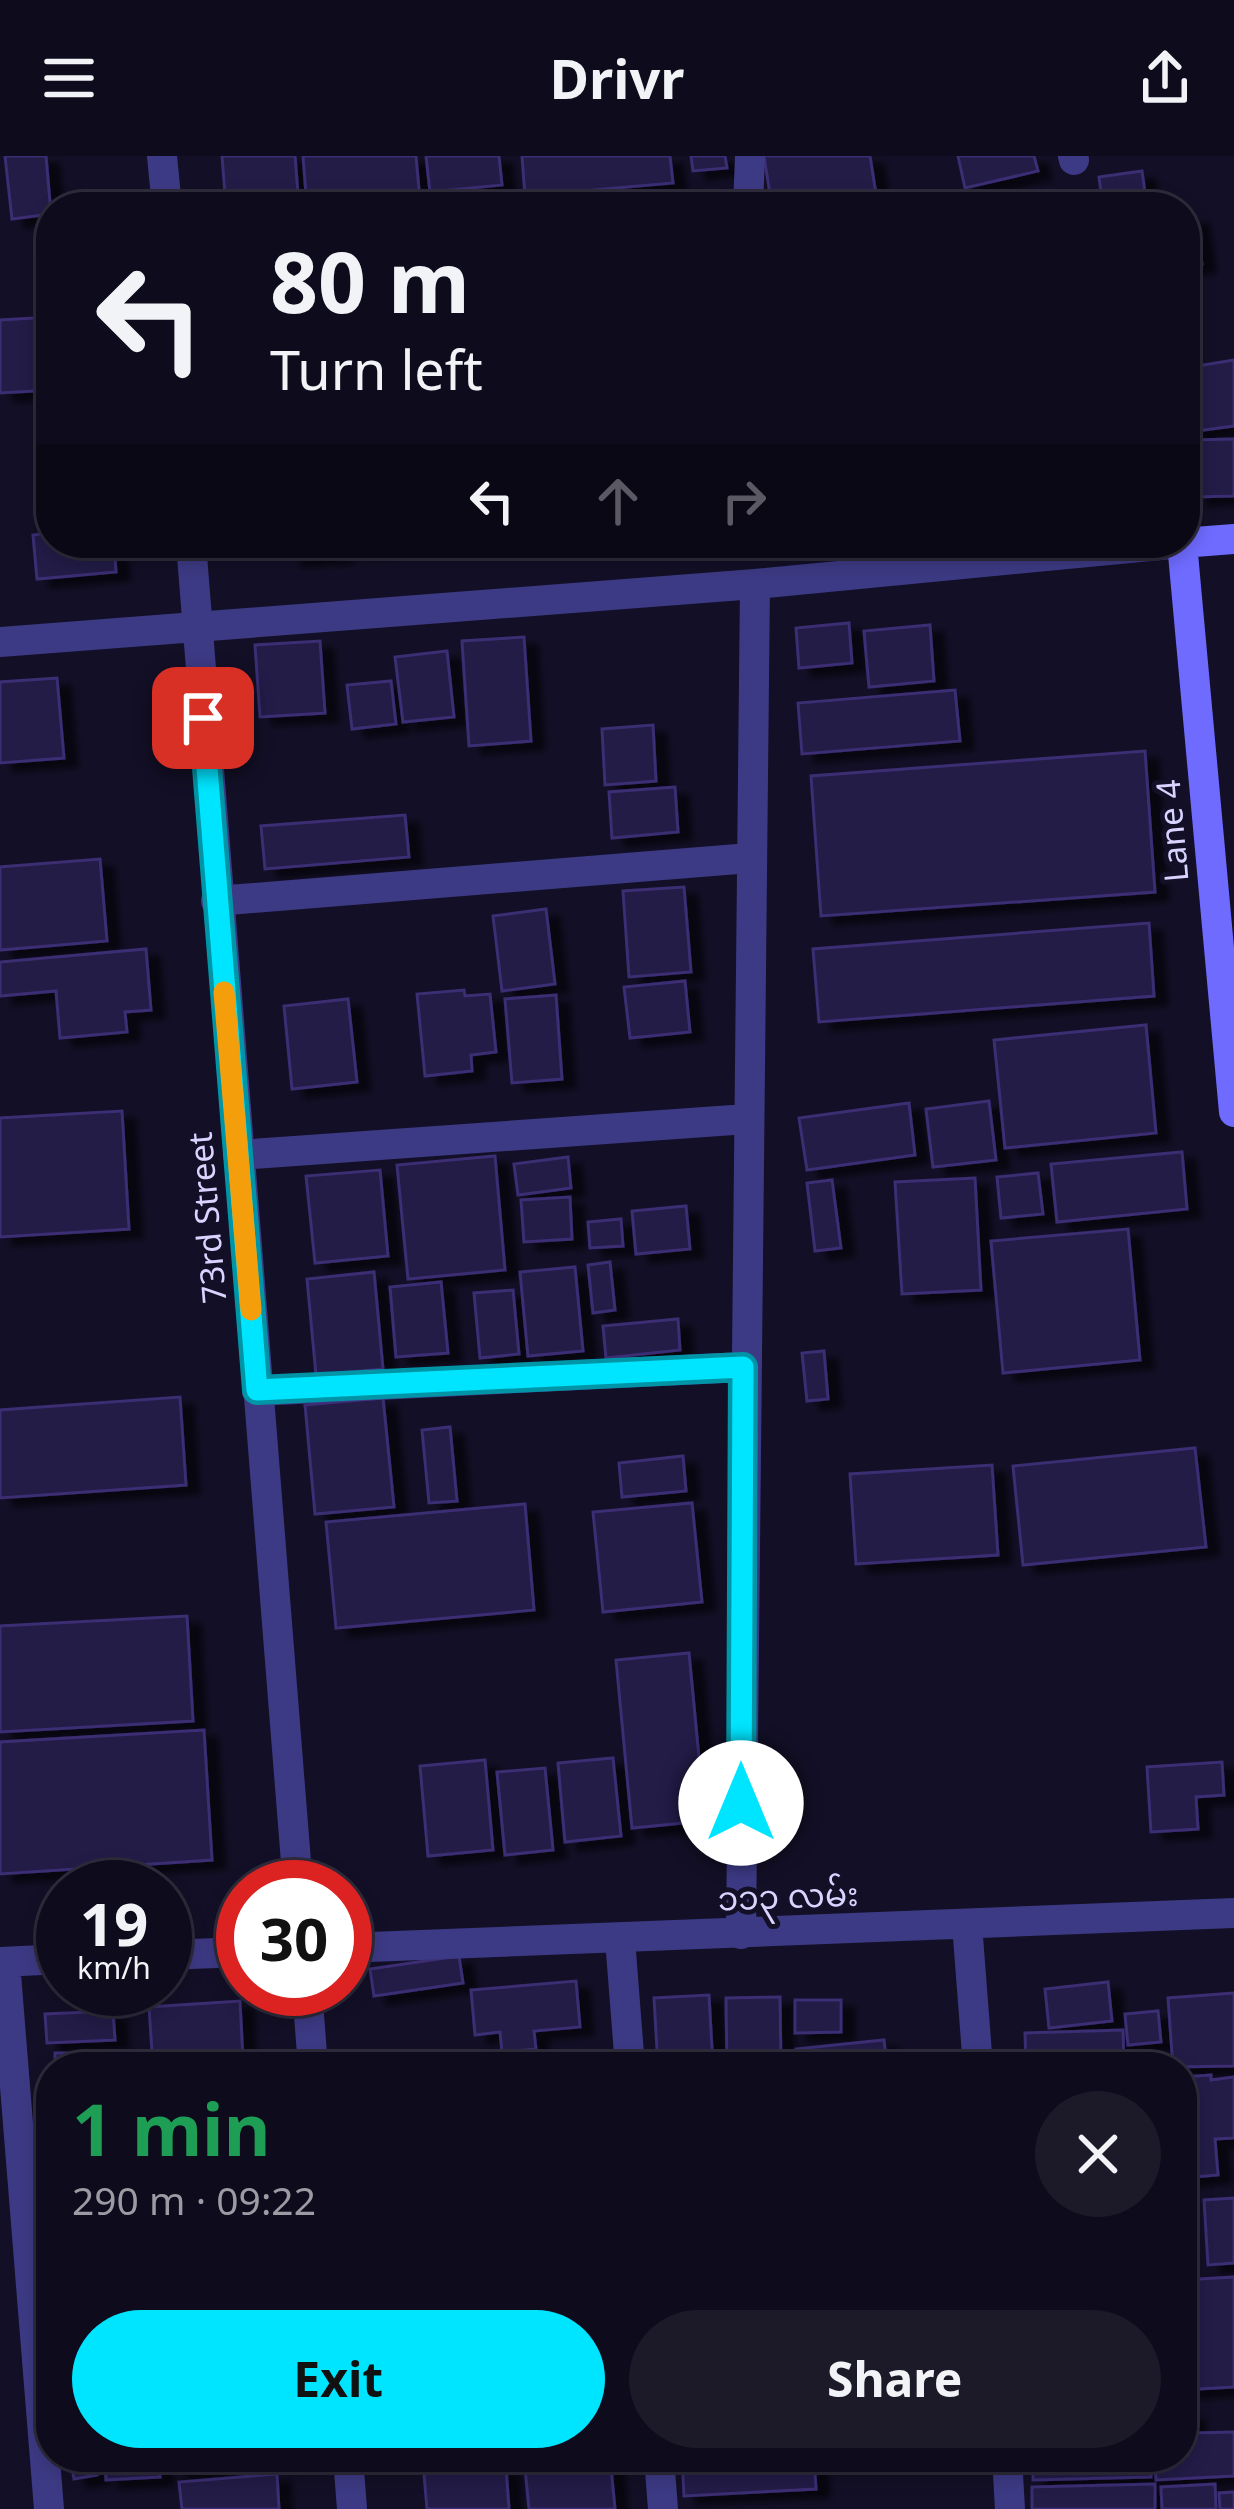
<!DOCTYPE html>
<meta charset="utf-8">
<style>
body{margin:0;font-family:"Noto Sans","Noto Sans Myanmar",sans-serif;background:#1c1929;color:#f1f3f6;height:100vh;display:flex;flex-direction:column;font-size:45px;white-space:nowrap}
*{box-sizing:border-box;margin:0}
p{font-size:39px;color:#9b9ba3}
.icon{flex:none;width:66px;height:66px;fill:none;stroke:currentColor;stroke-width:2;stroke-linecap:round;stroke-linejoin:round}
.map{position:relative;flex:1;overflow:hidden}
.sheet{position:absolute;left:36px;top:1896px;width:1161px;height:420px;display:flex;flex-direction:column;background:#0e0b1c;border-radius:48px;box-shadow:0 6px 18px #0003,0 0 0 3px #2e2b3b}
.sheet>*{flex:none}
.hud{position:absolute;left:36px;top:36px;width:1164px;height:366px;border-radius:48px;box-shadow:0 6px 18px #0003,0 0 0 3px #2e2b3b;background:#0e0b1c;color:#f1f3f6;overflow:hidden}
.speed{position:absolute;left:36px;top:1704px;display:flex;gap:24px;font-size:60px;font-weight:700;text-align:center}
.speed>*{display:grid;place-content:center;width:156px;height:156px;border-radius:50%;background:#0e0b1c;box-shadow:0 6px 18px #0003,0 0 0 3px #2e2b3b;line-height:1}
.speed small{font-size:30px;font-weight:400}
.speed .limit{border:18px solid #d22;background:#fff;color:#111}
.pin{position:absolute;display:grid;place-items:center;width:102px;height:102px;color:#fff;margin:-51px;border-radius:24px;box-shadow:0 6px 18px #0006}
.me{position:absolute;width:132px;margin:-66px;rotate:0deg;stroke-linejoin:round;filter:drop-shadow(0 0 9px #0008)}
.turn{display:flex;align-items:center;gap:42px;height:252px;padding:0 36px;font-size:54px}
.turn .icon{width:156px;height:156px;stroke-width:2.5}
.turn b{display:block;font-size:84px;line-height:102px}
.lanes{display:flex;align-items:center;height:114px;padding:0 36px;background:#0003;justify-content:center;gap:60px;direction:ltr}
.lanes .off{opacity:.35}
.round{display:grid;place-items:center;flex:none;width:126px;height:126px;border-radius:63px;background:#1c1929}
.overview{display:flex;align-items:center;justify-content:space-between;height:204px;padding:0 36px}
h1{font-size:72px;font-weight:700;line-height:90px;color:#1e9e55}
.button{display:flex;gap:24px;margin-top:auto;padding:24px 36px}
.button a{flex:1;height:138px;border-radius:72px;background:#00e5ff;color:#111;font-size:48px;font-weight:700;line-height:138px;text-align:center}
.button a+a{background:#1c1929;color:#f1f3f6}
header{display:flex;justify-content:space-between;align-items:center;height:156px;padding:0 36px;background:#0e0b1c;font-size:54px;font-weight:700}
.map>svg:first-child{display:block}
.building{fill:#241b47;stroke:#3b2d73;stroke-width:3;filter:url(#shadow)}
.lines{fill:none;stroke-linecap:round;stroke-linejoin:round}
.street{stroke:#3d3a85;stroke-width:30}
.secondary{stroke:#6f6bff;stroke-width:30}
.route-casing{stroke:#0095a6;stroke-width:30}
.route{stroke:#00e5ff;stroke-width:21}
.slow{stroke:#f59e0b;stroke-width:21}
.labels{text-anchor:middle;stroke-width:10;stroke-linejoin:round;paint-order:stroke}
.street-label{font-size:33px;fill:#d9d4ff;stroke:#130f26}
</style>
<header><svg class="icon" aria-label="menu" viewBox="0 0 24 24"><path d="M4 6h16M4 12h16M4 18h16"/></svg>Drivr<svg class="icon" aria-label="share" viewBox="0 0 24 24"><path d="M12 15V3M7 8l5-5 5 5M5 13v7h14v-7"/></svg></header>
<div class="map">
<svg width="1234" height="2353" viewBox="0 0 1234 2353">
<defs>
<filter id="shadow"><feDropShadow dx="13" dy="8" stdDeviation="3" flood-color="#0009"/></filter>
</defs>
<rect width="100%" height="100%" fill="#130f26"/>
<!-- building -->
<path class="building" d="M5 0H46L51 58 12 63Z
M222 0H295L299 51H226Z
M303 0H416L420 45 307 51Z
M426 0H499L502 29 430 36Z
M522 0H670L673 27 525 40Z
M691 0H725L727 12 693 15Z
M764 0H870L878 51H772Z
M958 0H1034L1038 15 965 32Z
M1142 15 1147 51H1103L1099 21Z
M1195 60 1202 108 1185 110V62Z
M51 161V234L0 237V164Z
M1234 204V270L1189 276 1185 212Z
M1234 283V340L1194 341V284Z
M51 377V387H114L116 416 37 423 33 379Z
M288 387H338L339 398 289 402Z
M355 387H444L356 393Z
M849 467 852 507 799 512 796 472Z
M930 469 934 525 869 531 864 475Z
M524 481 531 585 469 590 462 485Z
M320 485 325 557 260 561 255 489Z
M447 495 454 561 403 566 395 501Z
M57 522 64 602 0 607V526Z
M391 525 396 568 352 573 347 529Z
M955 534 960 585 802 598 798 547Z
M653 569 656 625 605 629 602 573Z
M1145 595 1155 736 821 760 811 620Z
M675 631 678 676 612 682 609 636Z
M405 659 409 701 265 713 261 670Z
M100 703 107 785 0 794V711Z
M684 731 691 816 629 821 623 735Z
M546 753 555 828 502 835 493 760Z
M1149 767 1154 840 819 866 813 793Z
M146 793 151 854 125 856 127 876 60 882 56 835 0 840V806Z
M685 825 690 876 630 882 624 831Z
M464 834 465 840 490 838 496 896 471 899 472 915 425 920 417 838Z
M556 839 562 923 512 927 505 843Z
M348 843 357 926 292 933 284 850Z
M1146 869 1156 977 1005 992 994 884Z
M989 945 996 1004 933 1011 926 953Z
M909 947 915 999 807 1014 799 962Z
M122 955 129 1073 0 1081V962Z
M1182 996 1187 1053 1057 1066 1051 1008Z
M495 1000 505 1114 408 1123 397 1009Z
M568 1001 571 1032 518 1039 514 1008Z
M380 1014 388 1100 315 1107 306 1020Z
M1038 1017 1043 1058 1001 1062 997 1021Z
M975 1022 981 1134 902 1138 895 1026Z
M832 1024 841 1092 815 1095 807 1027Z
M570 1041 572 1083 524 1086 521 1044Z
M686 1050 690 1093 636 1098 632 1055Z
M621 1063 623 1090 590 1092 588 1066Z
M1128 1073 1140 1204 1003 1217 991 1085Z
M610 1106 615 1154 593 1157 588 1109Z
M575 1111 583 1195 528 1200 520 1116Z
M374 1116 383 1213 316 1219 307 1123Z
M441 1126 448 1197 396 1201 390 1131Z
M513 1134 519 1198 480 1202 474 1137Z
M678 1163 680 1194 606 1202 603 1170Z
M824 1195 828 1243 807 1245 802 1197Z
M180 1241 186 1329 0 1342V1254Z
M383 1242 394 1351 315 1358 305 1249Z
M450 1271 457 1345 429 1347 422 1274Z
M1195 1292 1206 1391 1023 1409 1013 1310Z
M683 1300 686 1335 622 1341 619 1307Z
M992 1309 998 1399 856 1408 850 1318Z
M692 1347 702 1446 603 1456 593 1356Z
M525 1348 534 1454 336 1472 326 1366Z
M187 1460 193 1565 0 1576V1470Z
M689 1497 705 1665 632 1672 616 1504Z
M204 1574 212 1704 0 1718V1586Z
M613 1602 621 1680 565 1686 558 1607Z
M485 1604 493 1694 428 1700 420 1610Z
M1222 1606 1224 1639 1196 1641 1198 1673 1151 1676 1147 1611Z
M545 1612 553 1694 505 1699 497 1616Z
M459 1800 463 1827 374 1840 370 1813Z
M576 1825 580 1871 534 1875 536 1893 502 1896 500 1876 475 1879 471 1834Z
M1108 1826 1112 1865 1049 1872 1045 1833Z
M1234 1837V1910L1173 1911 1168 1842Z
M709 1839 713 1911H658L654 1842Z
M780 1841 781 1911H727L726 1842Z
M795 1844H841V1876L795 1877Z
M240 1845 243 1904 153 1910 149 1851Z
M113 1855 115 1884 47 1887 45 1858Z
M1158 1855 1161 1886 1128 1889 1125 1858Z
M1123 1874 1124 1911H1026L1025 1877Z
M884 1884 887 1911H797L796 1893Z
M55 1897H120V1911H55Z
M1211 1919V1924L1234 1921V1982L1215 1983 1218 2019 1182 2022V1921Z
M1234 2042V2107L1208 2109 1204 2044Z
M1234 2121V2231L1182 2234V2124Z
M1182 2256H1191L1192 2277 1234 2276V2320L1156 2324 1155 2301H1182Z
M70 2301H94L97 2319 74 2323Z
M105 2301H159L160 2321 106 2324Z
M174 2301H276V2305L175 2315Z
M418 2301H479L480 2304 419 2310Z
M610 2301 615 2353H529L524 2302Z
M682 2301H814L816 2333 684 2340Z
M1033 2301H1151V2321L1033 2324Z
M506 2311 509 2353H427L424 2318Z
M277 2318 279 2353H182L179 2326Z
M1155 2328V2353H1032V2331Z
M1215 2328 1216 2353H1162L1161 2331Z
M1234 2336V2353H1220L1219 2337Z"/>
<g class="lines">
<!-- street -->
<path class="street" d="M162 0 167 51
M1073 0 1074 4
M748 51 750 0
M191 387 298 1731
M0 486 755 428 1182 387
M216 745 750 702
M238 999 747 963
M257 1235 743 1211
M967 1768 978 1911
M741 1778 755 428
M620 1783 630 1911
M345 1792 1234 1757
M165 1799 243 1796
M0 1806 63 1803
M5 1806 49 2353
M307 1833 313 1911
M348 2301 352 2353
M659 2301 663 2353
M1007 2301 1010 2353"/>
<!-- secondary -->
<path class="secondary" d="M1234 383 1182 387 1234 956"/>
</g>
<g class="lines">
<defs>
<path id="route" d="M203 562 257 1234 743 1211 741 1647"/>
</defs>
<!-- route casing -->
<use href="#route" class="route-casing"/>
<!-- route -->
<use href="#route" class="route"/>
<!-- slow -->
<path class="slow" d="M224 836 251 1154"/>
</g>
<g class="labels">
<!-- street labels -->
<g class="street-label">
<text transform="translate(1172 675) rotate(-95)" y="12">Lane 4</text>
<text transform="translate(207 1062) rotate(-95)" y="12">73rd Street</text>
<text transform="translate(788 1740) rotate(-2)" y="12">၁၁၃ လမ်း</text>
</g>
</g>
</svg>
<div class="speed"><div>19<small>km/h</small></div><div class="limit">30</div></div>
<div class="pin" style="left:203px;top:562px;background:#d93025"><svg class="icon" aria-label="arrive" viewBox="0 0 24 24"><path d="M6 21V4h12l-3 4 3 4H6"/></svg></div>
<svg class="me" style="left:741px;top:1647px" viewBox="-20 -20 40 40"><circle r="19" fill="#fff"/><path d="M0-13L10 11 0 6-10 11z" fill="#00e5ff"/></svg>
<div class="hud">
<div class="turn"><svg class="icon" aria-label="left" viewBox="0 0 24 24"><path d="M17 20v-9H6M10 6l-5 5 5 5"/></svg><div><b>80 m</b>Turn left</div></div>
<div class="lanes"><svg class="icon" aria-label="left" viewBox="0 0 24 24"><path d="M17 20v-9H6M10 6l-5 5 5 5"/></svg><svg class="icon off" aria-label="ahead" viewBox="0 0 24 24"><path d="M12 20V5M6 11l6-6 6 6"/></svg><svg class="icon off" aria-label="right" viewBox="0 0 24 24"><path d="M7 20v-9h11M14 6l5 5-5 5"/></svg></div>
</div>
<section class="sheet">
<div class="overview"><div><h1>1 min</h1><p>290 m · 09:22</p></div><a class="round"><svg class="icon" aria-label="close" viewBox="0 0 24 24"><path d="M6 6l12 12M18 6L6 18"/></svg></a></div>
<div class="button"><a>Exit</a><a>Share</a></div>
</section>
</div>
